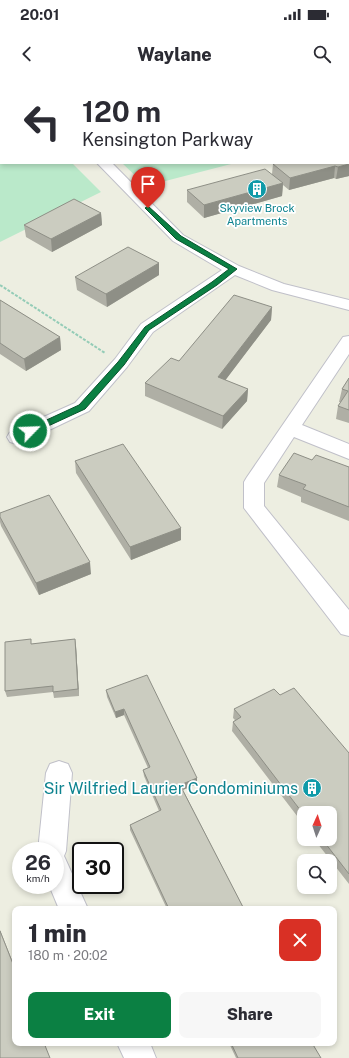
<!DOCTYPE html>
<meta charset="utf-8">
<style>
body{margin:0;font-family:"Public Sans",sans-serif;background:#f7f7f7;color:#2b2b33;height:100vh;display:flex;flex-direction:column;font-size:15px;white-space:nowrap}
*{box-sizing:border-box;margin:0}
p{font-size:13px;color:#7c7c81}
.icon{flex:none;width:22px;height:22px;fill:none;stroke:currentColor;stroke-width:2;stroke-linecap:round;stroke-linejoin:round}
.map{position:relative;flex:1;overflow:hidden}
.drawer{position:absolute;left:12px;top:826px;width:325px;height:140px;display:flex;flex-direction:column;background:#fff;border-radius:8px;box-shadow:0 2px 6px #0003}
.drawer>*{flex:none}
.top-card{position:absolute;left:0px;top:0px;width:349px;height:84px;box-shadow:0 2px 6px #0003;background:#fff;color:#2b2b33;overflow:hidden}
.needle{width:26px;rotate:3deg}
.buttons{position:absolute;left:297px;top:726px;display:grid;gap:8px}
.buttons a{display:grid;place-items:center;width:40px;height:40px;border-radius:8px;background:#fff;box-shadow:0 2px 6px #0003;font-size:20px}
.speed{position:absolute;left:12px;top:762px;display:flex;gap:8px;font-size:20px;font-weight:700;text-align:center}
.speed>*{display:grid;place-content:center;width:52px;height:52px;border-radius:50%;background:#fff;box-shadow:0 2px 6px #0003;line-height:1}
.speed small{font-size:10px;font-weight:400}
.speed .limit{border:2px solid #111;border-radius:6px;background:#fff;color:#111}
.pin{position:absolute;display:grid;place-items:center;width:34px;height:34px;color:#fff;margin:-41px -17px;border-radius:50% 50% 50% 0;rotate:-45deg;box-shadow:0 0 4px #0007}
.pin .icon{rotate:45deg}
.me{position:absolute;width:44px;margin:-22px;rotate:66deg;stroke-linejoin:round;filter:drop-shadow(0 0 3px #0008)}
.turn{display:flex;align-items:center;gap:14px;height:84px;padding:0 16px;font-size:18px}
.turn .icon{width:52px;height:52px;stroke-width:2.5}
.turn b{display:block;font-size:28px;line-height:34px}
.round{display:grid;place-items:center;flex:none;width:42px;height:42px;border-radius:8px;background:#f7f7f7}
.summary{display:flex;align-items:center;justify-content:space-between;height:68px;padding:0 16px}
h1{font-size:24px;font-weight:800;line-height:30px}
.action{display:flex;gap:8px;margin-top:auto;padding:8px 16px}
.action a{flex:1;height:46px;border-radius:8px;background:#0b8043;color:#fff;font-size:16px;font-weight:800;line-height:46px;text-align:center}
.action a+a{background:#f7f7f7;color:#2b2b33}
.status{display:flex;justify-content:space-between;align-items:center;height:28px;padding:0 20px;background:#fff;direction:ltr}
.status svg{height:11px;fill:currentColor}
header{display:flex;justify-content:space-between;align-items:center;height:52px;padding:0 16px;background:#fff;font-size:18px;font-weight:800}
.map>svg:first-child{display:block}
.green{fill:#bae9ca}
.lines{fill:none;stroke-linecap:round;stroke-linejoin:round}
.minor-casing{stroke:#c0c0c9;stroke-width:2}
.path{stroke:#94ccb7;stroke-width:2;stroke-dasharray:3 1.5;stroke-linecap:butt}
.minor{fill:#fff;fill-rule:evenodd}
.wall{fill:#afafa5}
.shaded-wall{fill:#8e8f86}
.building{fill:#cbccc0;stroke:#8e8f86}
.route{fill:#0b8043;stroke:#07532c}
.labels{text-anchor:middle;stroke-width:3.5;stroke-linejoin:round;paint-order:stroke}
.far-culture-label{font-size:11px;fill:#0d838f;stroke:#fff}
.near-culture-label{font-size:16px;fill:#0d838f;stroke:#fff;text-anchor:end}
</style>
<div class="status"><b>20:01</b><svg viewBox="0 0 49 12"><path d="M0 12V9h3v3zM5 12V6h3v6zM10 12V3h3v9zM15 12V0h3v12zM26 1h20v11H26zM47 4h2v5h-2z"/></svg></div>
<header><svg class="icon" aria-label="back" viewBox="0 0 24 24"><path d="M15 5l-7 7 7 7"/></svg>Waylane<svg class="icon" aria-label="search" viewBox="0 0 24 24"><circle cx="10" cy="10" r="6"/><path d="M15 15l6 6"/></svg></header>
<div class="map">
<svg width="349" height="978" viewBox="0 0 349 978">
<rect width="100%" height="100%" fill="#edeee1"/>
<!-- green -->
<path class="green" d="M0 80 1 83H72L101 112 0 162Z
M122 83H235L146 106Z"/>
<g class="lines">
<defs>
<path id="minor" d="M0 0H14L1 1V4Z
M97 83H112L183 155 239 186 284 204 349 220V230L272 210 235 195 153 252 127 287 89 331 24 362 17 364 10 362 7 357 10 352 75 323 115 279 141 244 222 190 173 161Z
M349 256V274L302 345 349 364V379L294 357 264 403V426L349 530V556L341 554 244 428V402L247 397 343 257Z
M59 681 68 684 72 693 66 771 64 776 88 829H59L49 805H55V771H38L46 693 50 684Z
M117 963H150L156 978H124Z"/>
</defs>
<!-- minor casing -->
<use href="#minor" class="minor-casing"/>
<!-- path -->
<path class="path" d="M0 205 105 273"/>
<!-- minor -->
<use href="#minor" class="minor"/>
</g>
<!-- wall -->
<path class="wall" d="M349 66V96L336 99 334 98 289 110 283 105 282 116 204 138 187 122V110L272 94 273 84 348 83Z
M101 133 102 145 52 172 26 157 24 145Z
M159 183V195L107 227 77 210 75 197Z
M0 220 60 257 61 270 26 291 0 274Z
M272 227 271 240 225 300 248 309 247 321 222 349 145 316V303L179 281Z
M349 298V343L336 339 338 326 341 322H339L342 309Z
M312 380 349 387V441L301 422V417L277 407 279 395Z
M75 381 181 448V460L131 480 76 393Z
M0 433 91 494 39 515 1 446 0 442Z
M75 559 76 566 79 616 54 618 53 612 7 617 5 611 32 564Z
M106 610 197 698V704L183 710 244 829H167L130 750V745L159 731 144 696 143 690 148 688 124 635 116 638 107 617Z
M280 615 349 673V804L314 759H330L304 733V745L232 651 233 642 235 640 233 638 234 629Z
M229 963H312L321 978H236Z"/>
<!-- shaded-wall -->
<path class="shaded-wall" d="M124 0H151L147 1H124Z
M349 84V96L336 99 338 87Z
M335 86 334 98 289 110 290 98Z
M283 103 282 116 204 138V125Z
M101 133 102 145 52 172 51 159Z
M159 183V195L107 227 106 214Z
M272 227 271 240 218 310V297Z
M60 257 61 270 26 291 24 279Z
M248 309 247 321 222 349 223 336Z
M181 448V460L131 480 130 467Z
M90 482 91 494 39 515 36 503Z
M75 559 76 566 79 616 78 609Z
M124 629V635L116 638 115 632Z
M197 698V704L180 711V705Z
M0 850 15 888V889L0 851Z"/>
<!-- building -->
<path class="building" d="M73 0H107L108 1H74Z
M348 66H349V84L338 87 335 86 290 98 273 84 277 83H348Z
M265 89 283 103 204 125 187 110Z
M74 119 101 133 51 159 24 145Z
M128 167 159 183 106 214 75 197Z
M234 215 272 227 218 297 248 309 223 336 145 303 171 278 179 281Z
M0 220 60 257 24 279 0 263Z
M349 298V330L338 326 348 311 342 309Z
M123 364 181 448 130 467 75 381Z
M294 373 312 380 316 375 349 387V427L303 409 306 405 279 395Z
M49 415 90 482 36 503 0 437V433Z
M31 559V564L75 559 78 609 53 612V606L5 611V562Z
M147 595 197 698 180 705 244 829H169L130 745 161 730 143 690 150 687 124 629 115 632 106 610Z
M294 608 349 673V794L322 759H330V733H304V735L233 642 241 637 234 629 274 609 280 615Z
M0 851 15 889V963H44L50 978H0Z
M231 963H312L321 978H238Z"/>
<!-- route -->
<path class="route" d="M148 126 181 156 237 189 217 205 149 250 124 285 85 329 33 353H27V349L79 325 118 282 145 247 212 202 229 189 176 159 145 128Z"/>
<!-- icons -->
<defs>
<symbol id="building-disc" viewBox="-11 -11 22 22"><circle r="9.5" fill="#0f9aa8" stroke="#fff"/><path d="M-4-6H4V6H1V3H-1V6H-4ZM-2.5-4.3h1.7v1.8h-1.7ZM.8-4.3h1.7v1.8H.8ZM-2.5-1h1.7V.8h-1.7ZM.8-1h1.7V.8H.8Z" fill="#fff"/></symbol>
</defs>
<g fill-rule="evenodd">
<use href="#building-disc" x="246" y="98" width="22" height="22"/>
<use href="#building-disc" x="301" y="697" width="22" height="22"/>
</g>
<g class="labels">
<!-- far-culture labels -->
<g class="far-culture-label">
<text x="257" y="132">Skyview Brock<tspan x="257" dy="13">Apartments</tspan></text>
</g>
<!-- near-culture labels -->
<g class="near-culture-label">
<text x="298" y="714">Sir Wilfried Laurier Condominiums</text>
</g>
</g>
</svg>
<div class="buttons">
<a><svg class="needle" viewBox="-14 -14 28 28"><path d="M0-13l5 13h-10z" fill="#e53935"/><path d="M0 13l5-13h-10z" fill="#7c7c81"/></svg></a>
<a><svg class="icon" aria-label="search" viewBox="0 0 24 24"><circle cx="10" cy="10" r="6"/><path d="M15 15l6 6"/></svg></a>
</div>
<div class="speed"><div>26<small>km/h</small></div><div class="limit">30</div></div>
<div class="pin" style="left:148px;top:128px;background:#d93025"><svg class="icon" aria-label="arrive" viewBox="0 0 24 24"><path d="M6 21V4h12l-3 4 3 4H6"/></svg></div>
<svg class="me" style="left:30px;top:351px" viewBox="-20 -20 40 40"><circle r="17" fill="#0b8043" stroke="#fff" stroke-width="3"/><path d="M0-11L8 9 0 5-8 9z" fill="#fff"/></svg>
<div class="top-card">
<div class="turn"><svg class="icon" aria-label="left" viewBox="0 0 24 24"><path d="M17 20v-9H6M10 6l-5 5 5 5"/></svg><div><b>120 m</b>Kensington Parkway</div></div>
</div>
<section class="drawer">
<div class="summary"><div><h1>1 min</h1><p>180 m · 20:02</p></div><a class="round" style="background:#d93025;color:#fff"><svg class="icon" aria-label="close" viewBox="0 0 24 24"><path d="M6 6l12 12M18 6L6 18"/></svg></a></div>
<div class="action"><a>Exit</a><a>Share</a></div>
</section>
</div>
